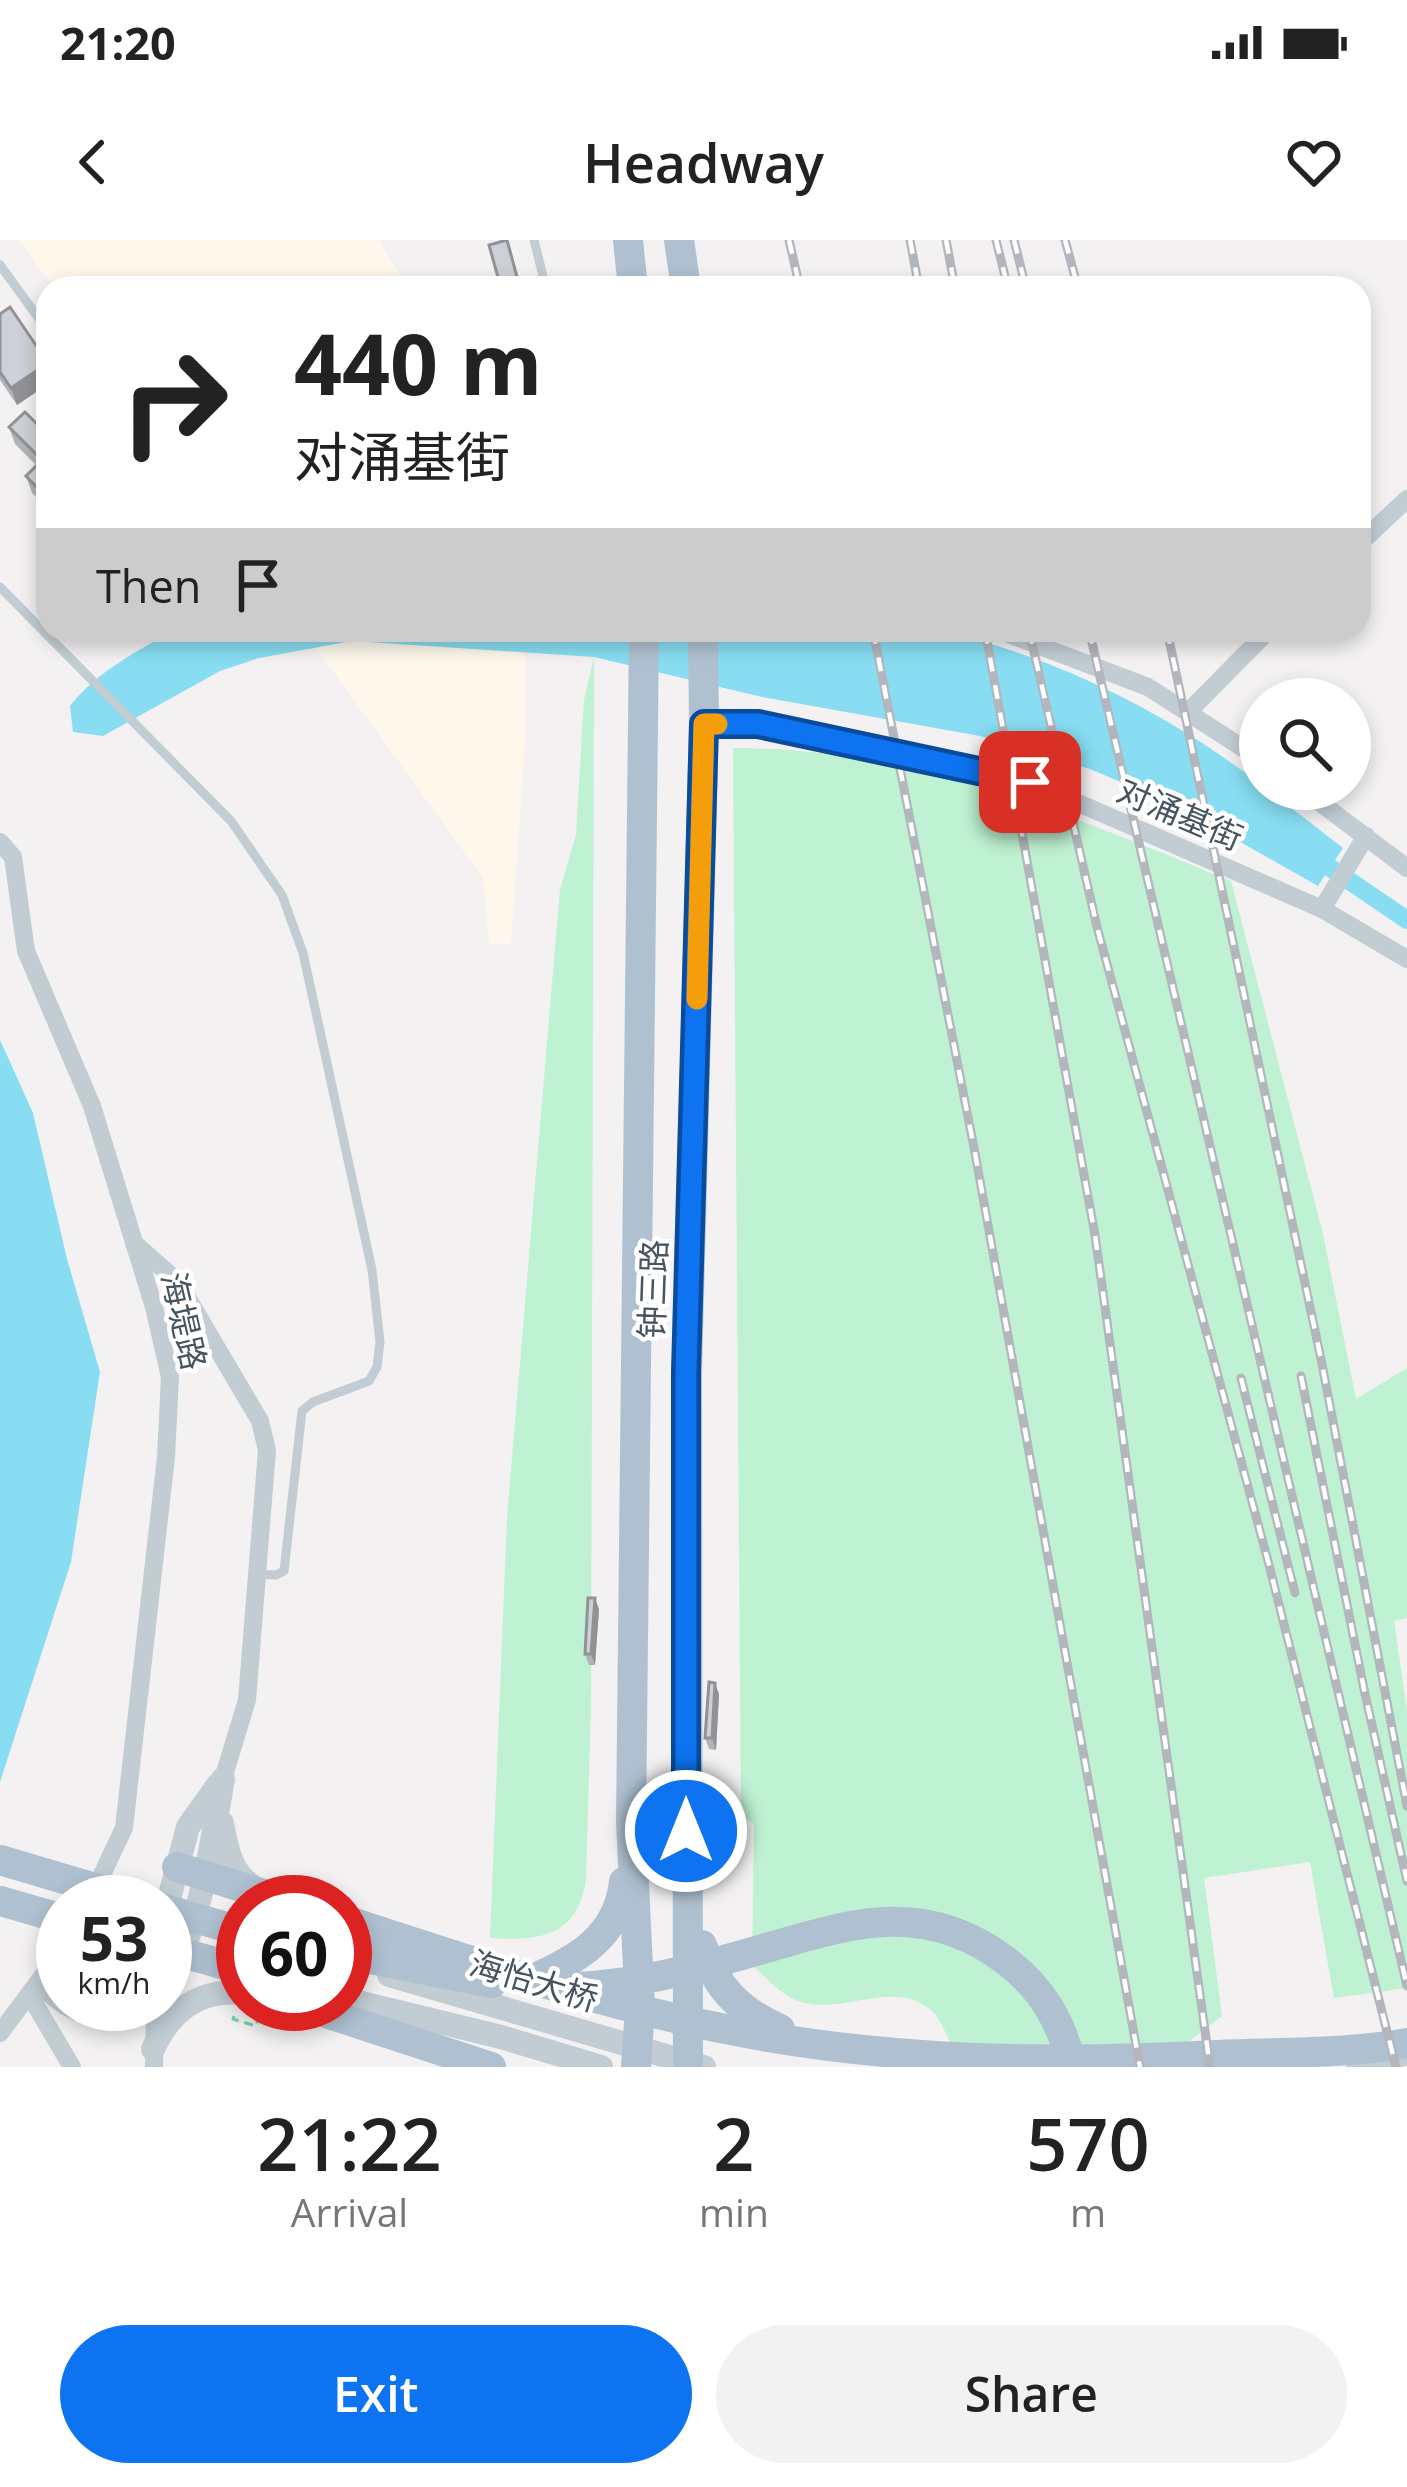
<!DOCTYPE html>
<meta charset="utf-8">
<style>
body{margin:0;font-family:"Open Sans","Noto Sans SC",sans-serif;background:#f2f2f2;color:#222;height:100vh;display:flex;flex-direction:column;font-size:45px;white-space:nowrap}
*{box-sizing:border-box;margin:0}
p{font-size:39px;color:#767676}
.icon{flex:none;width:66px;height:66px;fill:none;stroke:currentColor;stroke-width:2;stroke-linecap:round;stroke-linejoin:round}
.map{position:relative;height:1827px;overflow:hidden}
.sheet{display:flex;flex-direction:column;background:#fff;flex:1}
.sheet>*{flex:none}
.top-card{position:absolute;left:36px;top:36px;width:1335px;height:366px;border-radius:36px;box-shadow:0 6px 18px #0003;background:#fff;color:#222;overflow:hidden}
.controls{position:absolute;left:1239px;top:438px;display:grid;gap:24px}
.controls a{display:grid;place-items:center;width:132px;height:132px;border-radius:50%;background:#fff;box-shadow:0 6px 18px #0003;font-size:60px}
.speed{position:absolute;left:36px;top:1635px;display:flex;gap:24px;font-size:60px;font-weight:700;text-align:center}
.speed>*{display:grid;place-content:center;width:156px;height:156px;border-radius:50%;background:#fff;box-shadow:0 6px 18px #0003;line-height:1}
.speed small{font-size:30px;font-weight:400}
.speed .limit{border:18px solid #d22;background:#fff;color:#111}
.pin{position:absolute;display:grid;place-items:center;width:102px;height:102px;color:#fff;margin:-51px;border-radius:24px;box-shadow:0 6px 18px #0006}
.me{position:absolute;width:132px;margin:-66px;rotate:0deg;stroke-linejoin:round;filter:drop-shadow(0 0 9px #0008)}
.turn{display:flex;align-items:center;gap:42px;height:252px;padding:0 60px;font-size:54px}
.turn .icon{width:156px;height:156px;stroke-width:2.5}
.turn b{display:block;font-size:84px;line-height:102px}
.then{display:flex;align-items:center;height:114px;padding:0 60px;background:#0003;gap:24px;font-size:45px}
.eta{display:flex;justify-content:space-evenly;align-items:center;height:204px;text-align:center}
.eta b{font-size:72px;font-weight:600;line-height:84px}
.cta{display:flex;gap:24px;margin-top:auto;padding:24px 60px}
.cta a{flex:1;height:138px;border-radius:72px;background:#0e73f0;color:#fff;font-size:48px;font-weight:600;line-height:138px;text-align:center}
.cta a+a{background:#f2f2f2;color:#222}
.status{display:flex;justify-content:space-between;align-items:center;height:84px;padding:0 60px;background:#fff;direction:ltr}
.status svg{height:33px;fill:currentColor}
header{display:flex;justify-content:space-between;align-items:center;height:156px;padding:0 60px;background:#fff;font-size:54px;font-weight:600}
.map>svg:first-child{display:block}
.commercial{fill:#fdf8eb}
.green{fill:#bef2d2}
.water{fill:#88ddf2}
.lines{fill:none;stroke-linecap:round;stroke-linejoin:round}
.canal{stroke:#88ddf2;stroke-width:18}
.path{stroke:#73d3a3;stroke-width:3;stroke-dasharray:9 6;stroke-linecap:butt}
.service{stroke:#c1ccd3;stroke-width:9}
.minor{stroke:#c1ccd3;stroke-width:18}
.tertiary{stroke:#c1ccd3;stroke-width:24}
.primary{stroke:#afc1d1;stroke-width:30}
.rail-casing{stroke:#b3b6bc;stroke-width:9}
.rail{stroke:#fff;stroke-width:4.5;stroke-dasharray:14;stroke-linecap:butt}
.wall{fill:#b0b3b8}
.shaded-wall{fill:#909296}
.building{fill:#cdd0d6;stroke:#909296;stroke-width:3}
.route-casing{stroke:#094b9c;stroke-width:30}
.route{stroke:#0e73f0;stroke-width:21}
.slow{stroke:#f59e0b;stroke-width:21}
.labels{text-anchor:middle;stroke-width:9;stroke-linejoin:round;paint-order:stroke}
.street-label{font-size:33px;fill:#475560;stroke:#fff}
</style>
<div class="status"><b>21:20</b><svg viewBox="0 0 49 12"><path d="M0 12V9h3v3zM5 12V6h3v6zM10 12V3h3v9zM15 12V0h3v12zM26 1h20v11H26zM47 4h2v5h-2z"/></svg></div>
<header><svg class="icon" aria-label="back" viewBox="0 0 24 24"><path d="M15 5l-7 7 7 7"/></svg>Headway<svg class="icon" aria-label="heart" viewBox="0 0 24 24"><path d="M12 20l-8-8c-3-5 5-10 8-4 3-6 11-1 8 4z"/></svg></header>
<div class="map">
<svg width="1407" height="1827" viewBox="0 0 1407 1827">
<rect width="100%" height="100%" fill="#f3f1f1"/>
<!-- commercial -->
<path class="commercial" d="M19 0H379L408 48H54Z
M303 390H525L526 488 511 704H489L483 638Z"/>
<!-- green -->
<path class="green" d="M594 417 591 1465 586 1638C579 1697 539 1701 490 1698L507 1277 560 649 576 595 584 460Z
M733 508C913 508 1067 574 1231 641L1323 994 1356 1159 1407 1128V1378L1394 1381 1407 1470V1748L1334 1758 1310 1622 1204 1638 1222 1776 1188 1802 1082 1808 952 1805C946 1795 941 1780 933 1772 893 1733 833 1784 788 1756 775 1748 763 1735 752 1725L754 1584 741 1574Z"/>
<!-- water -->
<path class="water" d="M174 390H942C1058 419 1165 471 1260 544V549H1267L1343 608 1318 646 1175 565 1090 529 980 496 762 457 594 417 352 401 259 418 220 431 103 496 73 492 70 466C98 431 136 412 174 390Z
M0 800 33 873 67 1019 100 1132 71 1322 0 1542Z"/>
<g class="lines">
<!-- canal -->
<path class="canal" d="M1329 627 1407 680"/>
<!-- path -->
<path class="path" d="M234 1776 233 1779 256 1786 259 1775 248 1772"/>
<!-- service -->
<path class="service" d="M534 0 546 48
M0 25 48 91
M0 347 231 581 282 655 303 713 372 1030 380 1102 377 1127 369 1141 313 1162 302 1171 284 1331 276 1335 255 1334"/>
<!-- minor -->
<path class="minor" d="M1359 304 1407 259
M998 390 1148 447 1260 519
M1188 472 1269 390
M704 484H759L1030 542 1322 669 1407 719
M1302 549 1407 628
M0 602 13 617 26 711 92 866 154 1067 170 1137 166 1217 124 1588 89 1662
M1322 669 1366 596
M134 1003 178 1042 260 1181 267 1210 247 1460 223 1539
M39 1745C65 1768 84 1785 118 1764
M29 1754 72 1827
M0 1793 63 1709
M154 1827 155 1773"/>
<!-- tertiary -->
<path class="tertiary" d="M222 1583C227 1610 231 1635 257 1649
M165 1674 188 1587 218 1545
M389 1735 704 1827
M165 1753C201 1679 209 1619 223 1539
M345 1759 501 1797 601 1827
M153 1809C171 1770 199 1749 243 1753
M1358 1827 1407 1813"/>
<!-- primary -->
<path class="primary" d="M628 0 633 48
M679 0 686 48
M0 1620 142 1662
M177 1627 290 1662
M0 1661 63 1679
M165 1669 243 1692
M345 1680C466 1719 586 1760 711 1786 878 1822 1048 1824 1217 1815 1281 1812 1344 1814 1407 1803
M702 1705C716 1748 739 1771 780 1789
M165 1708 243 1730
M345 1714 492 1743
M530 1740C577 1720 618 1697 624 1642
M576 1747C633 1745 693 1729 749 1713 841 1687 918 1655 1005 1720 1042 1748 1062 1782 1072 1827
M298 1764 491 1827
M636 1827 640 1769 631 1582 644 390
M688 1827 687 1131 704 484 703 390"/>
<defs>
<path id="rail" d="M789 0 800 48
M910 0 919 48
M946 0 955 48
M996 0 1008 48
M1014 0 1026 48
M1065 0 1078 48
M873 390 975 913 1140 1827
M985 390 1095 995 1210 1827
M1029 390 1097 687 1268 1321 1396 1827
M1089 390 1407 1746
M1167 390 1321 1119 1407 1566
M1301 1136 1365 1454 1407 1641
M1241 1138 1295 1353"/>
</defs>
<!-- rail casing -->
<use href="#rail" class="rail-casing"/>
<!-- rail -->
<use href="#rail" class="rail"/>
</g>
<!-- wall -->
<path class="wall" d="M0 74 48 123V144L17 165 0 140Z
M9 187 48 195V269L32 253 26 236 37 226 15 204Z
M599 1369 595 1425H589L585 1414Z
M719 1454 716 1510 709 1509 705 1498Z"/>
<!-- shaded-wall -->
<path class="shaded-wall" d="M48 123V144L17 165 11 148Z
M595 1358 599 1369 595 1425 591 1414Z
M715 1443 719 1454 716 1510 712 1498Z"/>
<!-- building -->
<path class="building" d="M507 0 520 48H501L489 5Z
M10 67 48 123 11 148 0 132V74Z
M25 172 48 195V259L26 236 42 220 9 187Z
M588 1358H595L591 1414H585Z
M709 1442 715 1443 712 1498H705Z"/>
<g class="lines">
<defs>
<path id="route" d="M686 1591V1132L704 484H758L1030 542"/>
</defs>
<!-- route casing -->
<use href="#route" class="route-casing"/>
<!-- route -->
<use href="#route" class="route"/>
<!-- slow -->
<path class="slow" d="M697 759 704 484H717"/>
</g>
<g class="labels">
<!-- street labels -->
<g class="street-label">
<text transform="translate(1180 574) rotate(23)" y="12">对涌基街</text>
<text transform="translate(653 1049) rotate(-88)" y="12">钟三路</text>
<text transform="translate(184 1081) rotate(77)" y="12">海堤路</text>
<text transform="translate(534 1741) rotate(17)" y="12">海怡大桥</text>
</g>
</g>
</svg>
<div class="controls">
<a><svg class="icon" aria-label="search" viewBox="0 0 24 24"><circle cx="10" cy="10" r="6"/><path d="M15 15l6 6"/></svg></a>
</div>
<div class="speed"><div>53<small>km/h</small></div><div class="limit">60</div></div>
<div class="pin" style="left:1030px;top:542px;background:#d93025"><svg class="icon" aria-label="arrive" viewBox="0 0 24 24"><path d="M6 21V4h12l-3 4 3 4H6"/></svg></div>
<svg class="me" style="left:686px;top:1591px" viewBox="-20 -20 40 40"><circle r="17" fill="#0e73f0" stroke="#fff" stroke-width="3"/><path d="M0-11L8 9 0 5-8 9z" fill="#fff"/></svg>
<div class="top-card">
<div class="turn"><svg class="icon" aria-label="right" viewBox="0 0 24 24"><path d="M7 20v-9h11M14 6l5 5-5 5"/></svg><div><b>440 m</b>对涌基街</div></div>
<div class="then">Then<svg class="icon" aria-label="arrive" viewBox="0 0 24 24"><path d="M6 21V4h12l-3 4 3 4H6"/></svg></div>
</div>
</div>
<section class="sheet">
<div class="eta">
<div><b>21:22</b><p>Arrival</p></div>
<div><b>2</b><p>min</p></div>
<div><b>570</b><p>m</p></div>
</div>
<div class="cta"><a>Exit</a><a>Share</a></div>
</section>
